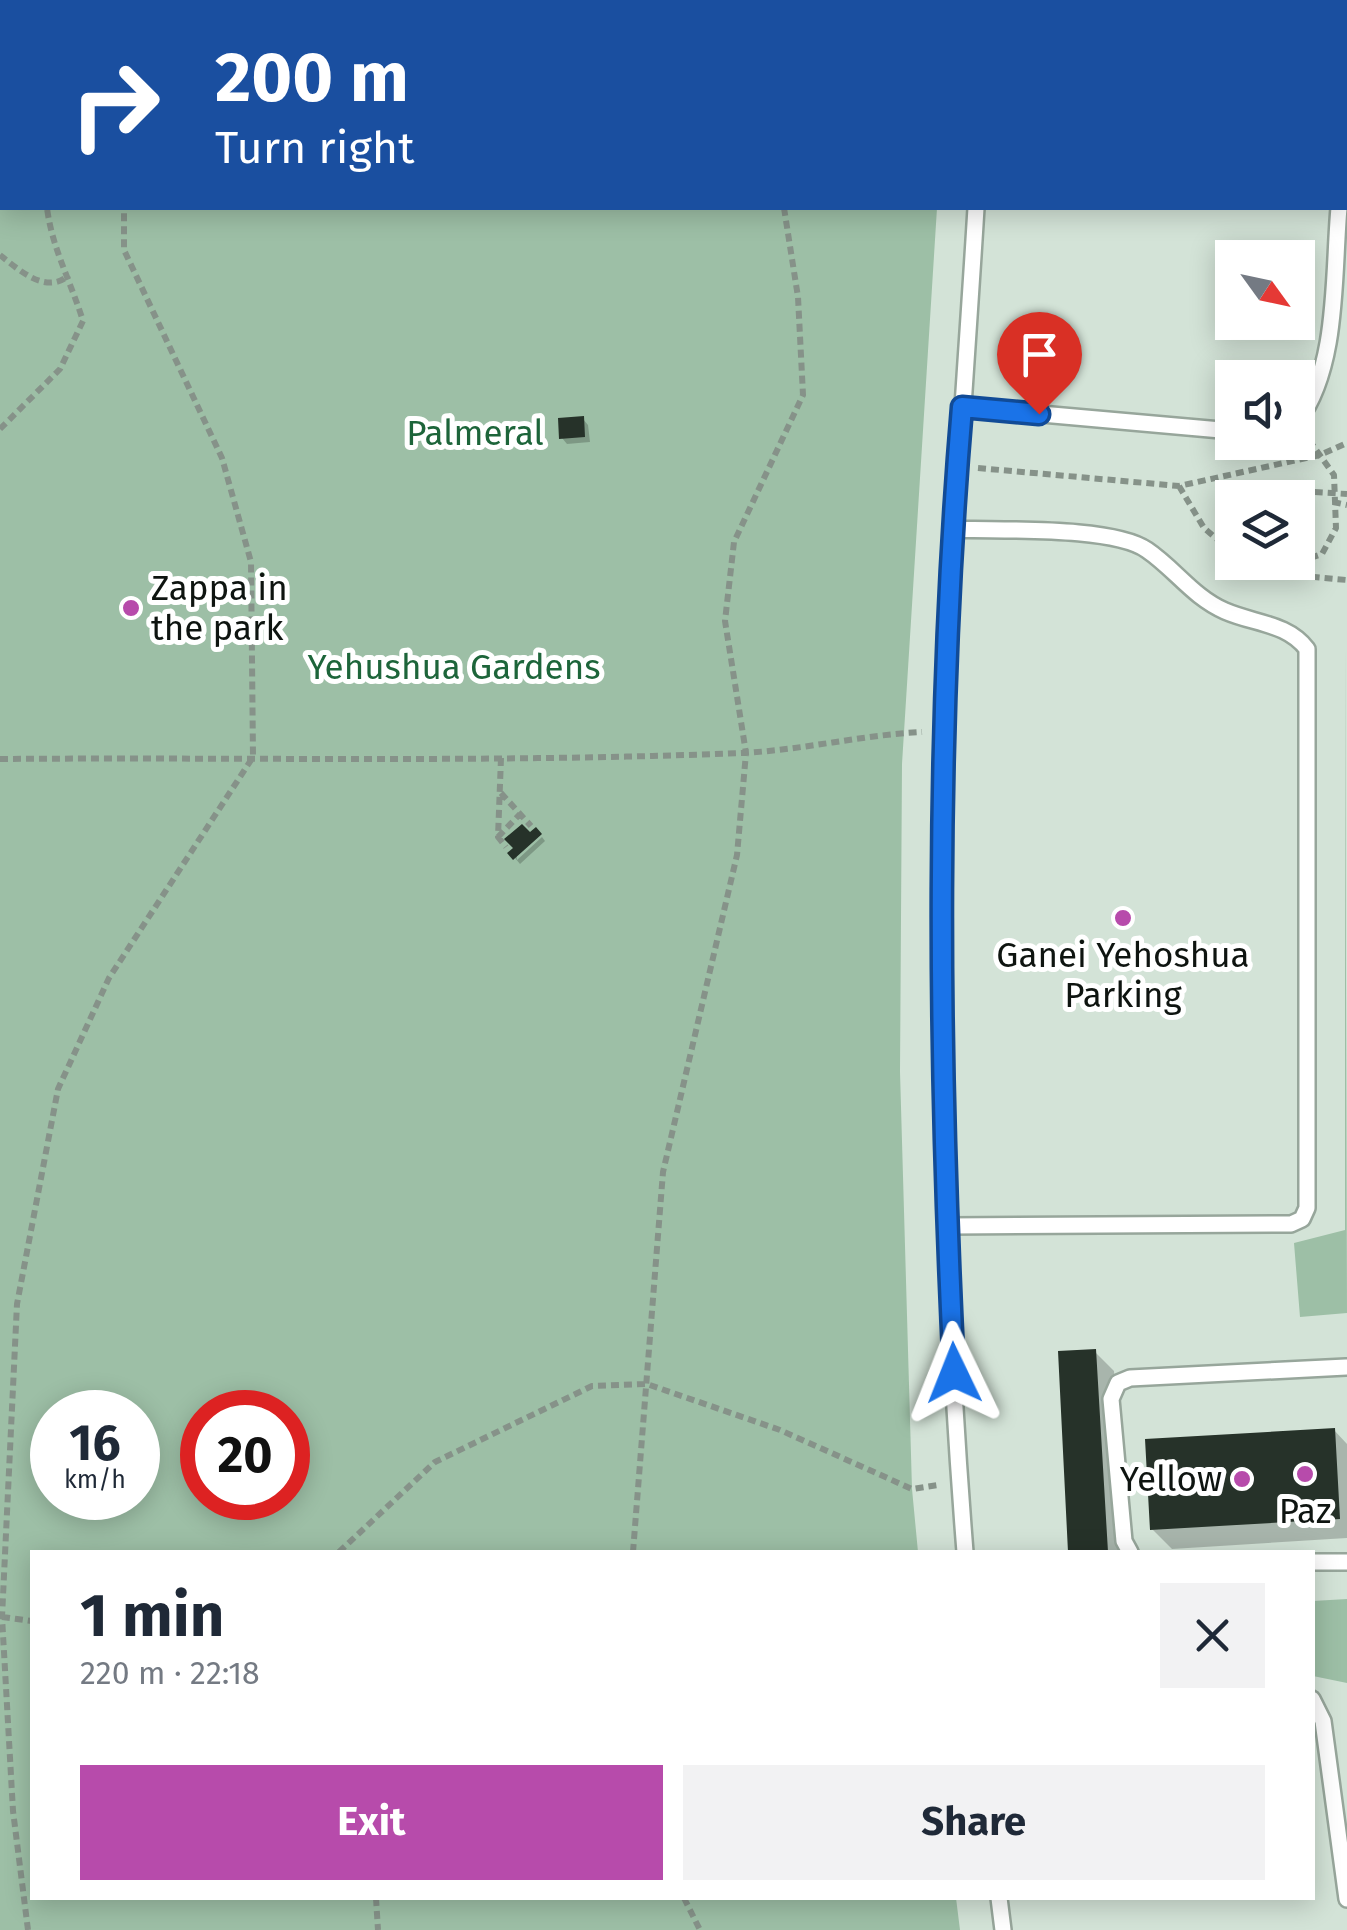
<!DOCTYPE html>
<meta charset="utf-8">
<style>
body{margin:0;font-family:"Fira Sans",sans-serif;background:#f2f2f3;color:#1f2937;height:100vh;display:flex;flex-direction:column;font-size:38px;white-space:nowrap}
*{box-sizing:border-box;margin:0}
p{font-size:32px;color:#747a83}
.icon{flex:none;width:55px;height:55px;fill:none;stroke:currentColor;stroke-width:2;stroke-linecap:round;stroke-linejoin:round}
.map{position:relative;flex:1;overflow:hidden}
.side{position:absolute;left:30px;top:1550px;width:1285px;height:350px;display:flex;flex-direction:column;background:#fff;border-radius:0px;box-shadow:0 5px 25px #0003}
.side>*{flex:none}
.top-card{position:absolute;left:0px;top:0px;width:1348px;height:210px;box-shadow:0 5px 25px #0003;background:#1a4fa0;color:#fff;overflow:hidden}
.needle{width:65px;rotate:123deg}
.tools{position:absolute;left:1215px;top:240px;display:grid;gap:20px}
.tools a{display:grid;place-items:center;width:100px;height:100px;border-radius:0px;background:#fff;box-shadow:0 5px 25px #0003;font-size:50px}
.speed{position:absolute;left:30px;top:1390px;display:flex;gap:20px;font-size:50px;font-weight:700;text-align:center}
.speed>*{display:grid;place-content:center;width:130px;height:130px;border-radius:50%;background:#fff;box-shadow:0 5px 25px #0003;line-height:1}
.speed small{font-size:25px;font-weight:400}
.speed .limit{border:15px solid #d22;background:#fff;color:#111}
.pin{position:absolute;display:grid;place-items:center;width:85px;height:85px;color:#fff;margin:-102px -42px;border-radius:50% 50% 50% 0;rotate:-45deg;box-shadow:0 0 10px #0007}
.pin .icon{rotate:45deg}
.me{position:absolute;width:110px;margin:-55px;rotate:358deg;stroke-linejoin:round;filter:drop-shadow(0 0 8px #0008)}
.turn{display:flex;align-items:center;gap:35px;height:210px;padding:0 50px;font-size:45px}
.turn .icon{width:130px;height:130px;stroke-width:2.5}
.turn b{display:block;font-size:70px;line-height:85px}
.round{display:grid;place-items:center;flex:none;width:105px;height:105px;border-radius:0px;background:#f2f2f3}
.summary{display:flex;align-items:center;justify-content:space-between;height:170px;padding:0 50px}
h1{font-size:60px;font-weight:700;line-height:75px}
.primary-button{display:flex;gap:20px;margin-top:auto;padding:20px 50px}
.primary-button a{flex:1;height:115px;border-radius:0px;background:#b74bab;color:#fff;font-size:40px;font-weight:700;line-height:115px;text-align:center}
.primary-button a+a{background:#f2f2f3;color:#1f2937}
.map>svg:first-child{display:block}
.green{fill:#9dbfa6;fill-rule:evenodd}
.shadow{fill:#0003}
.building{fill:#263229}
.lines{fill:none;stroke-linecap:round;stroke-linejoin:round}
.service-casing{stroke:#97a69b;stroke-width:20}
.path{stroke:#869289;stroke-width:6;stroke-dasharray:8 5;stroke-linecap:butt}
.service{stroke:#fff;stroke-width:15}
.path-bridge{stroke:#869289;stroke-width:6;stroke-dasharray:8 5;stroke-linecap:butt}
.route-casing{stroke:#114b97;stroke-width:25}
.route{stroke:#1a73e8;stroke-width:18}
.poi-dot{fill:#b74bab;stroke:#fff;stroke-width:4}
.labels{text-anchor:middle;stroke-width:10;stroke-linejoin:round;paint-order:stroke}
.park-label{font-size:35px;fill:#1d653a;stroke:#fff}
.poi-label{font-size:35px;fill:#0e1410;stroke:#fff}
</style>
<div class="map">
<svg width="1347" height="1930" viewBox="0 0 1347 1930">
<rect width="100%" height="100%" fill="#d3e3d7"/>
<!-- green -->
<path class="green" d="M0 0H960L2 2V208H937L902 764 900 1072 912 1489 918 1552H32V1898H956L960 1930H0ZM52 1412H138V1498H52ZM202 1412H288V1498H202Z
M1345 649 1347 1313 1300 1317 1294 1243 1345 1230Z
M1347 1599V1683L1313 1676V1601Z"/>
<!-- shadow -->
<path class="shadow" d="M583 419 588 425 590 442 567 444 562 438Z
M542 837 545 841 520 864 515 858 510 854 516 848 517 860Z
M1095 1352 1114 1371 1125 1552H1070L1060 1353Z
M1334 1430 1347 1444V1538L1172 1549 1152 1529Z"/>
<!-- building -->
<path class="building" d="M584 416 585 437 559 439 558 418Z
M522 824 530 832 536 827 542 834 513 860 507 853 513 848 504 839Z
M1096 1349 1108 1552H1068L1058 1351Z
M1335 1428 1340 1519 1150 1530 1145 1439Z"/>
<g class="lines">
<defs>
<path id="service" d="M997 2V0
M1345 148 1347 127
M962 407 1232 431
M1298 421C1339 366 1333 273 1339 208
M950 1226 1291 1224 1302 1219 1307 1208V649C1287 623 1255 624 1225 611 1193 597 1175 569 1147 550 1113 526 1000 531 956 529
M965 1552C944 1287 937 1018 944 751 950 570 965 389 976 208
M1130 1552 1124 1541 1111 1399 1118 1383 1130 1378 1346 1367
M1312 1562H1347
M1312 1699 1323 1721 1347 1899
M999 1898 1003 1930"/>
</defs>
<!-- service casing -->
<use href="#service" class="service-casing"/>
<!-- path -->
<path class="path" d="M107 0V2
M753 0V2
M12 2 14 0
M182 2 183 0
M0 22 2 18
M0 65V111
M0 176H2
M0 255C20 271 47 295 69 275
M0 429 60 369 83 321C71 282 52 248 47 208
M978 468 1179 486 1320 455 1347 443
M1179 486 1204 528 1232 552
M1333 502 1347 505
M1249 562 1280 574 1347 580
M1298 562 1322 554 1336 528 1334 475 1309 440
M501 758 498 837 506 847
M0 759C247 757 495 763 742 753 803 750 861 735 922 732
M501 793 531 826
M498 837 520 814
M339 1552 435 1462 592 1386 647 1384 780 1430 912 1489 938 1485
M633 1552 663 1172 737 855 746 753 725 621 734 542 803 395 798 297 784 208
M2 1617 32 1621
M376 1898 378 1930
M684 1898 700 1930
M28 1930 13 1811 2 1617 17 1304 58 1089 109 978 253 757 251 562 222 458 124 250V208"/>
<!-- service -->
<use href="#service" class="service"/>
<!-- path-bridge -->
<path class="path-bridge" d="M1277 498 1296 491 1347 494"/>
</g>
<g class="lines">
<defs>
<path id="route" d="M954 1373C938 1052 935 727 962 407L1039 414"/>
</defs>
<!-- route casing -->
<use href="#route" class="route-casing"/>
<!-- route -->
<use href="#route" class="route"/>
</g>
<!-- markers -->
<g class="poi-dot">
<circle cx="131" cy="608" r="10"/>
<circle cx="1123" cy="918" r="10"/>
<circle cx="1305" cy="1474" r="10"/>
<circle cx="1242" cy="1479" r="10"/>
</g>
<g class="labels">
<!-- park labels -->
<g class="park-label">
<text x="475" y="445">Palmeral</text>
<text x="454" y="679">Yehushua Gardens</text>
</g>
<!-- poi labels -->
<g class="poi-label">
<text x="151" y="600" text-anchor="start">Zappa in<tspan x="151" dy="40">the park</tspan></text>
<text x="1123" y="967">Ganei Yehoshua<tspan x="1123" dy="40">Parking</tspan></text>
<text x="1222" y="1491" text-anchor="end">Yellow</text>
<text x="1305" y="1523">Paz</text>
</g>
</g>
</svg>
<div class="tools">
<a><svg class="needle" viewBox="-14 -14 28 28"><path d="M0-13l5 13h-10z" fill="#e53935"/><path d="M0 13l5-13h-10z" fill="#747a83"/></svg></a>
<a><svg class="icon" aria-label="sound" viewBox="0 0 24 24"><path d="M4 9h4l5-4v14l-5-4H4zM17 9q2 3 0 6"/></svg></a>
<a><svg class="icon" aria-label="layers" viewBox="0 0 24 24"><path d="M12 4l9 5-9 5-9-5zM3 14l9 5 9-5"/></svg></a>
</div>
<div class="speed"><div>16<small>km/h</small></div><div class="limit">20</div></div>
<div class="pin" style="left:1039px;top:414px;background:#d93025"><svg class="icon" aria-label="arrive" viewBox="0 0 24 24"><path d="M6 21V4h12l-3 4 3 4H6"/></svg></div>
<svg class="me" style="left:954px;top:1373px" viewBox="-20 -20 40 40"><path d="M0-17L14 15 0 8-14 15z" fill="#1a73e8" stroke="#fff" stroke-width="4"/></svg>
<div class="top-card">
<div class="turn"><svg class="icon" aria-label="right" viewBox="0 0 24 24"><path d="M7 20v-9h11M14 6l5 5-5 5"/></svg><div><b>200 m</b>Turn right</div></div>
</div>
<section class="side">
<div class="summary"><div><h1>1 min</h1><p>220 m · 22:18</p></div><a class="round"><svg class="icon" aria-label="close" viewBox="0 0 24 24"><path d="M6 6l12 12M18 6L6 18"/></svg></a></div>
<div class="primary-button"><a>Exit</a><a>Share</a></div>
</section>
</div>
